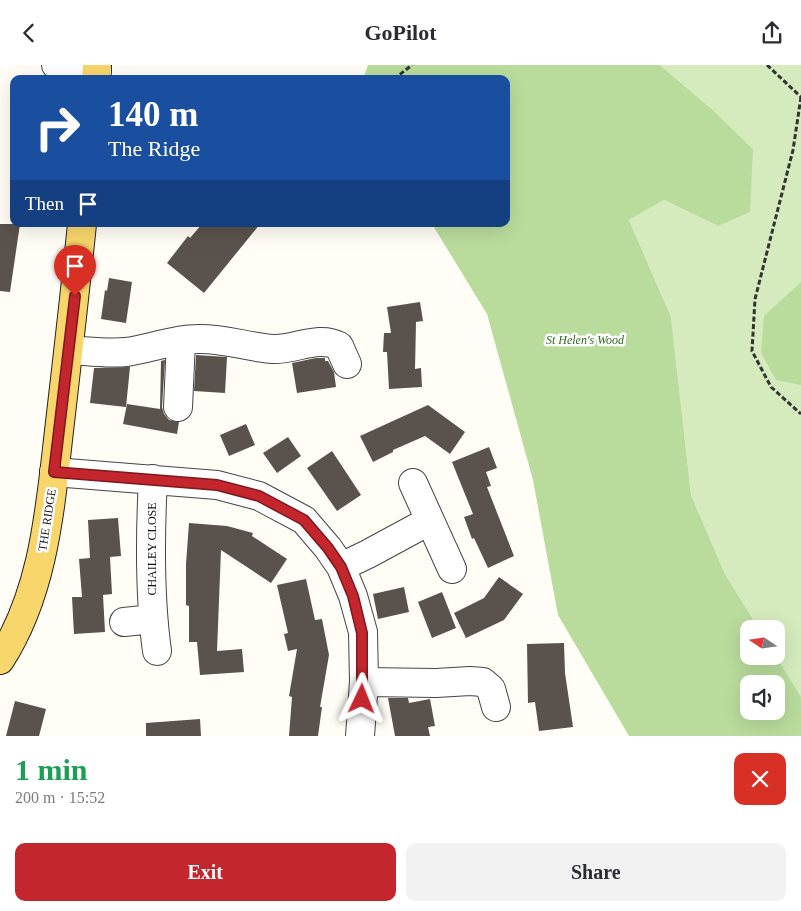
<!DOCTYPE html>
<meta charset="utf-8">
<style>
body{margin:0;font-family:Georgia,serif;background:#f2f2f3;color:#2b2b33;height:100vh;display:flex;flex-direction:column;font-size:19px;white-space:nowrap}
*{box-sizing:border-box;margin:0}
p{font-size:16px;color:#7c7c81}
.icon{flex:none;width:28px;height:28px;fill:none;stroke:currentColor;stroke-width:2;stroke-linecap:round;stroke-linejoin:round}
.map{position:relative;height:671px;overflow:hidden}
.drawer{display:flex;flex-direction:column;background:#fff;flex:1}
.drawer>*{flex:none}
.hud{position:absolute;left:10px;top:10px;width:500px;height:152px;border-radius:10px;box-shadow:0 5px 20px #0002;background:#1a4fa0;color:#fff;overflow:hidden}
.needle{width:32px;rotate:283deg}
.fabs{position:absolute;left:740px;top:555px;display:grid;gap:10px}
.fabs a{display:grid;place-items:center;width:45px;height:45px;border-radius:10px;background:#fff;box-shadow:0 5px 20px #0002;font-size:25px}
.pin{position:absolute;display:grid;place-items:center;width:42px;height:42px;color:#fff;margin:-51px -21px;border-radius:50% 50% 50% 0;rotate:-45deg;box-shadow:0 0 5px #0007}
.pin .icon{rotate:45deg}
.me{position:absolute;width:55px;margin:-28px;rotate:2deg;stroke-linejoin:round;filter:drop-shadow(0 0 4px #0008)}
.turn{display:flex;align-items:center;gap:18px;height:105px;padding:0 15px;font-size:22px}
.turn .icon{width:65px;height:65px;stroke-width:2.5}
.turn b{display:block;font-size:35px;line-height:42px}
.then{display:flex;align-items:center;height:48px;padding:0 15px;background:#0003;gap:10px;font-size:19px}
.round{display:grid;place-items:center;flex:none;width:52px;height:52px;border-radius:10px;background:#f2f2f3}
.summary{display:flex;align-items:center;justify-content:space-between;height:85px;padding:0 15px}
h1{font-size:30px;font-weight:800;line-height:38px;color:#1e9e55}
.cta{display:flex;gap:10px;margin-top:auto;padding:10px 15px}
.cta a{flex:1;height:58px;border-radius:10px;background:#c4262e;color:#fff;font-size:20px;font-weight:800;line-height:58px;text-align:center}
.cta a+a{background:#f2f2f3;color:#2b2b33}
header{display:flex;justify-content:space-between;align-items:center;height:65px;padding:0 15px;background:#fff;font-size:22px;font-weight:800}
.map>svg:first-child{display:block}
.green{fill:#d5ebbd}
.forest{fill:#b9dc9c;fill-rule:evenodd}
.building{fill:#5a524d}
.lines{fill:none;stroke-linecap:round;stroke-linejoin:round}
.minor-casing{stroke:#444;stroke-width:30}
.major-casing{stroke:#222;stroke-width:30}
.path{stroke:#333;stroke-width:3;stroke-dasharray:5 2.5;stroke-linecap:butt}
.minor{stroke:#fff;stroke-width:28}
.major{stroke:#f9d66b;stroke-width:28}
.route-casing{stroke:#7f191e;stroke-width:12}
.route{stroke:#c4262e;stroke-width:9}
.labels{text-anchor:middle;stroke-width:5;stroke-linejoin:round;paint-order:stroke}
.park-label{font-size:12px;font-style:italic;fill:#2f6b1f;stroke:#fff}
.street-label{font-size:12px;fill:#111;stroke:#fff}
</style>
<header><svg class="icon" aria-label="back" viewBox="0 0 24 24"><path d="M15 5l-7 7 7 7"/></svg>GoPilot<svg class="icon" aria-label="share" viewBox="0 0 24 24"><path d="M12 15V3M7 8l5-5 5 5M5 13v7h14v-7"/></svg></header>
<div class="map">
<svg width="801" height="671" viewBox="0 0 801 671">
<rect width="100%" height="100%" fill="#fffdf5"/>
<!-- green -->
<path class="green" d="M660 0H801V632L776 591V564H759L725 509 691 430 671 252 629 155 664 135 718 161 753 84 714 46Z"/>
<!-- forest -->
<path class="forest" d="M368 0H660L714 46 753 84 750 147 718 161 664 135 629 155 671 252 691 430 725 509 759 564H749V591H776L801 632V671H629L558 550 533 415 487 249 432 159H506V14H363ZM749 619H776V646H749Z
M801 217V320L776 315 761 288 764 251Z"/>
<!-- building -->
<path class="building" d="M0 159H20L10 227 0 226Z
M202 159H260L204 228 167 198 188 171 190 173Z
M109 213 132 217 126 258 101 254 105 225 107 226Z
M420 237 423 256 416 257 415 304 421 303 422 322 389 324 387 287H383L384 268H391L387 242Z
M196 290 227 292 225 328 194 326Z
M316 293H325V296H328L334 307 336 322 297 328 292 298Z
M165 295 162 342 164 349 169 355 179 357 177 369 123 359 127 339 160 344 161 296Z
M130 302 126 342 90 338 94 303Z
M428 340 465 367 450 389 425 371 393 385V387L373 397 360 371Z
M246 359 255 380 229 391 220 370Z
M288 372 301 391 277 408 263 388Z
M489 382 497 403 486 407 491 421 487 422 514 491 488 503 474 473 472 474 464 452 473 449 452 397Z
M332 386 361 430 337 446 307 403Z
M118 453 121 491 110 492 112 529 103 530 105 567 74 569 72 532H82L79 494 90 493 88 455Z
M189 458 227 461 253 468 252 471 287 494 271 518 221 485 217 586 242 584 244 607 200 610 197 577H189V541L186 540V499Z
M499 512 523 529 504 555 466 573 454 548 484 533Z
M306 514 315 555 322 554 329 590 320 642H322L318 671H289L292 632 289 631 297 584 288 586 284 569 288 568 277 520Z
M404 522 409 547 378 554 373 529Z
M442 527 456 563 432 573 418 537Z
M564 578 565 608 573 662 539 666 535 637 528 638 527 579Z
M388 633H408L409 638 430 634 435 661 428 662 430 671H395Z
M15 636 46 644 39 671H6Z
M200 654 201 671H146V658Z"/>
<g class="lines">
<defs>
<path id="minor" d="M56 0 97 6
M69 285C87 286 108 289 126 287 149 284 174 274 197 274 223 273 247 282 273 284 295 285 318 270 339 281L347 299
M178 342 181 276
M54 407 217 420 259 431 304 455 328 483 341 502 353 531 363 567 364 617 360 671
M153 414C150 471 149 529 157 586
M413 418 452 504
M341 502 368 489 429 456
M124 557 153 554
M364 617 436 618 470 616 483 617 491 624 496 642"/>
<path id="major" d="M96 14 97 0
M0 595C44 527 50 444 59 366 67 297 75 228 82 159"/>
</defs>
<!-- minor casing -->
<use href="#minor" class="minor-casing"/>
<!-- major casing -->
<use href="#major" class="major-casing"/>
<!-- path -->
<path class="path" d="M767 0 801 32
M394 14 412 0
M801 32 793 85 755 234 752 286 771 322 801 349"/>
<!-- minor -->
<use href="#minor" class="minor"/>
<!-- major -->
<use href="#major" class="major"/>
</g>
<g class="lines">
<defs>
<path id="route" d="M75 231 54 407 217 420 259 431 304 455 328 483 341 502 353 531 362 568V634"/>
</defs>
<!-- route casing -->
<use href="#route" class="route-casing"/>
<!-- route -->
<use href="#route" class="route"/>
</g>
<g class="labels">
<!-- park labels -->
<g class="park-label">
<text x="585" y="279">St Helen's Wood</text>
</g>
<!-- street labels -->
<g class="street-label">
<text transform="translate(47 455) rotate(-81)" y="4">THE RIDGE</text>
<text transform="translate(152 484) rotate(-90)" y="4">CHAILEY CLOSE</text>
</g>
</g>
</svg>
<div class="fabs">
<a><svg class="needle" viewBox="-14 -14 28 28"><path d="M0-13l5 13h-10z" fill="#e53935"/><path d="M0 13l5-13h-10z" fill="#7c7c81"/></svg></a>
<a><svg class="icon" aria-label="sound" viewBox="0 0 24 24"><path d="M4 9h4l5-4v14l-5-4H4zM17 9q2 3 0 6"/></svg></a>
</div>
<div class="pin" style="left:75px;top:231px;background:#d93025"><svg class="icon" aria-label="arrive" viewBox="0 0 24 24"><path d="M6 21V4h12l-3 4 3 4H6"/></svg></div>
<svg class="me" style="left:362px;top:634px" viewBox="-20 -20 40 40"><path d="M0-17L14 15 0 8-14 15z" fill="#c4262e" stroke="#fff" stroke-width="4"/></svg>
<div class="hud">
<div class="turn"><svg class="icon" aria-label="right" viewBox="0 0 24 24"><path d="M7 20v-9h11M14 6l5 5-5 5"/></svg><div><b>140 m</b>The Ridge</div></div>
<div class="then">Then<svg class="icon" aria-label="arrive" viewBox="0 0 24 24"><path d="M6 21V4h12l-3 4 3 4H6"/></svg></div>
</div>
</div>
<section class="drawer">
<div class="summary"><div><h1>1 min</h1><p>200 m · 15:52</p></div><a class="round" style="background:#d93025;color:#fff"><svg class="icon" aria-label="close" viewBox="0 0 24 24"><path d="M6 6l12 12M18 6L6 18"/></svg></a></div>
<div class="cta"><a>Exit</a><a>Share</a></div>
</section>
